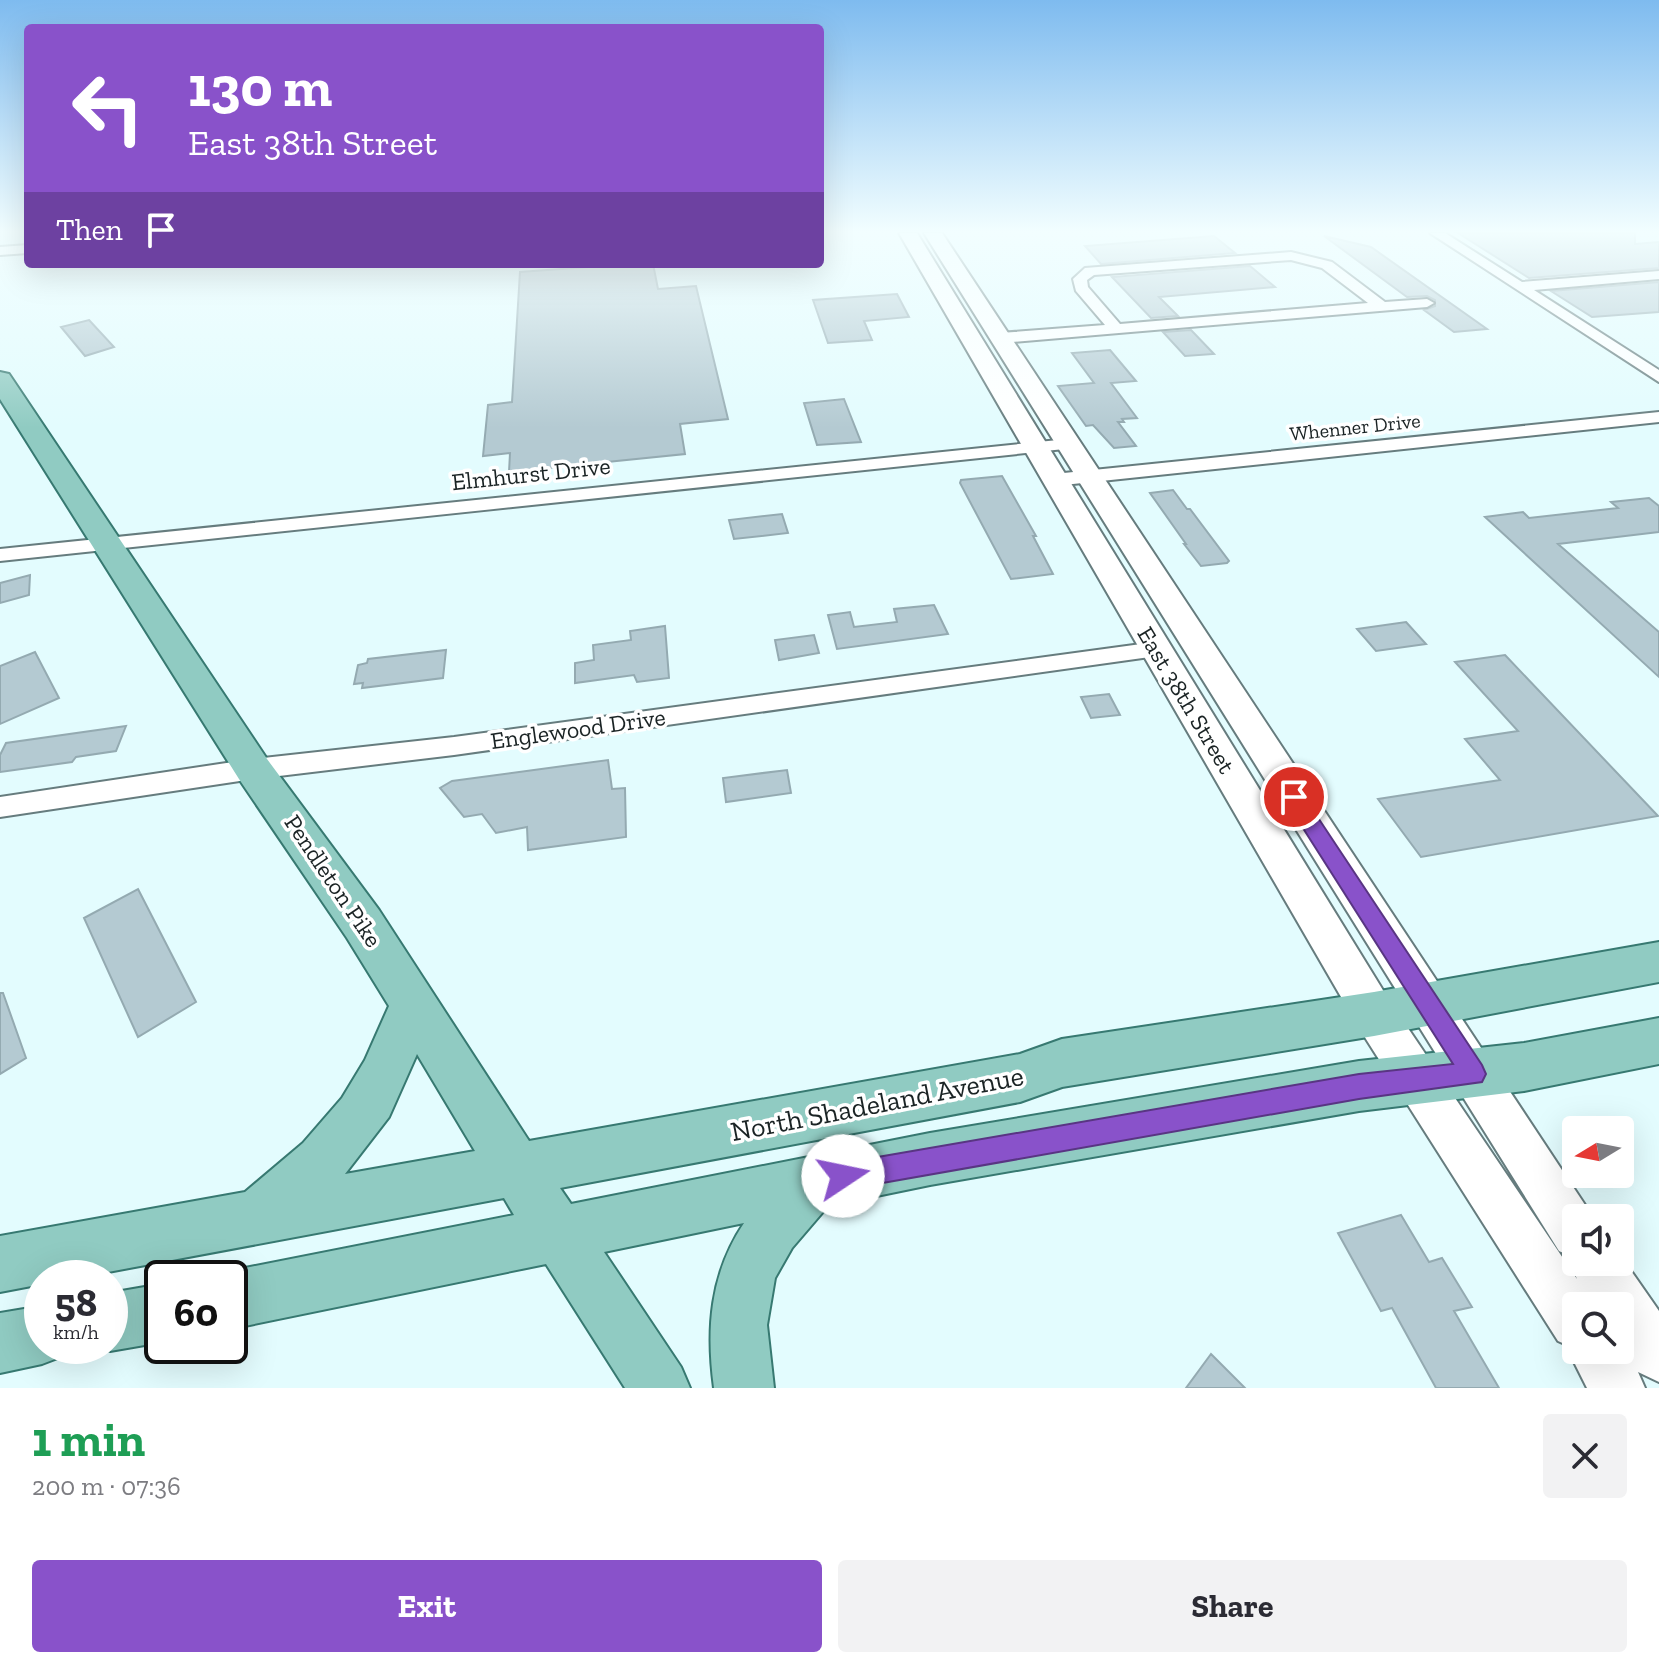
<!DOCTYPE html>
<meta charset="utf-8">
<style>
body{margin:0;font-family:"Zilla Slab",serif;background:#f2f2f3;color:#2b2b33;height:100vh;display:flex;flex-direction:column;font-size:30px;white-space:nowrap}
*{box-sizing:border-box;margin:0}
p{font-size:26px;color:#7c7c81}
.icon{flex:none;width:44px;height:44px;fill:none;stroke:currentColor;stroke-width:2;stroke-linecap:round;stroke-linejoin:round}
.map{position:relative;height:1388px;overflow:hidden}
.panel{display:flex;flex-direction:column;background:#fff;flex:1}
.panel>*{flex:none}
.top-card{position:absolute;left:24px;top:24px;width:800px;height:244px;border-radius:8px;box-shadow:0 8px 32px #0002;background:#8952ca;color:#fff;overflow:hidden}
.needle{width:52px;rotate:260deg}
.tools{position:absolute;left:1562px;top:1116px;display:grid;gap:16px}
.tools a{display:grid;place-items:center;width:72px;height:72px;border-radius:8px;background:#fff;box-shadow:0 8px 32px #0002;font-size:40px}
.speed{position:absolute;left:24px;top:1260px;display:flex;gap:16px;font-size:40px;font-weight:700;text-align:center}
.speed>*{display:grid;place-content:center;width:104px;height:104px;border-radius:50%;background:#fff;box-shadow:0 8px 32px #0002;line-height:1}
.speed small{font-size:20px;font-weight:400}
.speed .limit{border:4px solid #111;border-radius:12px;background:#fff;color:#111}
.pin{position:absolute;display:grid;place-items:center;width:68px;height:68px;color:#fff;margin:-34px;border:4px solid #fff;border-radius:50%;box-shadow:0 2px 8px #0007}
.me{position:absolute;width:88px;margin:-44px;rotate:79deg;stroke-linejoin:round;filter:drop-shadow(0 0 6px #0008)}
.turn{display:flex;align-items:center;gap:28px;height:168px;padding:0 32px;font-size:36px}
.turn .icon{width:104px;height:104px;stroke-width:2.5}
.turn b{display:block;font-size:56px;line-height:68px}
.then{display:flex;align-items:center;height:76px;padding:0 32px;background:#0003;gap:16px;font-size:30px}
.round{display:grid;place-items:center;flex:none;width:84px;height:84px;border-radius:8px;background:#f2f2f3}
.overview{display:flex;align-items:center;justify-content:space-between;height:136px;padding:0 32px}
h1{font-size:48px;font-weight:700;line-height:60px;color:#1e9e55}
.cta{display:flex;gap:16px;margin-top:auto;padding:16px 32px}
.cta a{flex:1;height:92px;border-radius:8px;background:#8952ca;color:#fff;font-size:32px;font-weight:700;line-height:92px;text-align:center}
.cta a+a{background:#f2f2f3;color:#2b2b33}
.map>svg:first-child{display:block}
.building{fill:#b4cad2;stroke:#94aab1;stroke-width:2}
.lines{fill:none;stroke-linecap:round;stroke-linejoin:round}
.minor-casing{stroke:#667c7e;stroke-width:4}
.secondary-casing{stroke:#667c7e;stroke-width:4}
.primary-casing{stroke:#377971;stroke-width:4}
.minor{fill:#fff;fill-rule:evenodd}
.secondary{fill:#fff;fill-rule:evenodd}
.primary{fill:#90cbc2;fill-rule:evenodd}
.route{fill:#8952ca;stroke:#593583;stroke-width:2}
.labels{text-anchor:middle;stroke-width:7;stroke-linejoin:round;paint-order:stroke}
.far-street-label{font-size:20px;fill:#1a2324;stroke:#fff}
.street-label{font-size:24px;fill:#1a2324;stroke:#fff}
.near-street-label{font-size:28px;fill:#1a2324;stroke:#fff}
</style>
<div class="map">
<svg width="1659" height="1388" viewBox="0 0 1659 1388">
<rect width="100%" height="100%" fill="#e3fcfe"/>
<!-- building -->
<path class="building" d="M1458 233H1635V244L1659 242V268L1529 278Z
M1214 236 1235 253 1101 264 1085 246Z
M1324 236 1371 247 1487 329 1454 332 1424 310 1435 306V300L1427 296 1407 297Z
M630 264H653L658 289 696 286 728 419 680 424 685 454 509 472 510 453 483 456 488 405 512 402 520 272Z
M1250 266 1275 287 1159 297 1178 316 1151 318 1112 277Z
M1659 282V312L1592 317 1551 291Z
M897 294 909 317 864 321 872 340 828 343 813 300Z
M89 320 114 347 85 356 61 327Z
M1191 330 1214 354 1185 356 1163 332Z
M1110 350 1136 381 1111 383 1137 418 1122 419 1124 422H1118L1136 446 1114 448 1093 425 1086 426 1058 386 1094 383 1072 353Z
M844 399 861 442 817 445 804 403Z
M1002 476 1036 536H1033L1053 574 1011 579 960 483 961 480Z
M1173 490 1187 509H1190L1229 561 1227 563 1201 566 1184 544H1186L1150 493Z
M1649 498 1659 506V532L1558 544 1659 632V677L1485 517 1523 512 1529 518 1618 508 1611 502Z
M782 514 788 533 734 539 729 520Z
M30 575 29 595 0 603V583Z
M934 605 948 634 837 649 828 615 850 612 854 627 897 622 894 609Z
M1406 622 1426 644 1376 651 1357 629Z
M665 626 669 678 637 682 634 675 575 683V663L594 660 593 645 631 640 630 631Z
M814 635 819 653 779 660 775 640Z
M446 650 443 678 362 688 363 683 354 684 358 665 367 663 368 659Z
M35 652 59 698 0 724V666Z
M1505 655 1658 816 1421 857 1378 799 1500 780 1465 739 1518 731 1455 662Z
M1109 694 1120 715 1091 718 1081 697Z
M126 726 116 751 76 757 72 762 0 772V755L6 743Z
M608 760 612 789 625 788 626 837 528 850 527 827 496 833 482 814 464 817 440 788 452 781Z
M787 770 791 793 726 802 723 778Z
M138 889 196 1002 138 1037 84 918Z
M0 993H3L26 1058 0 1074Z
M1401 1215 1429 1262 1442 1258 1472 1307 1454 1311 1499 1388H1436L1392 1308 1381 1311 1338 1233Z
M1211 1354 1245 1388H1186Z"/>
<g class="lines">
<defs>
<path id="minor" d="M1430 233H1445L1522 282 1659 271V279L1534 290 1659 370V382Z
M28 245V253L0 255V247Z
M1291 252 1332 262 1385 302 1427 299 1434 303 1427 307 1000 343 992 338 1000 333 1105 325 1076 291 1073 279 1085 268ZM1291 260 1322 268 1368 303 1120 324 1088 287 1087 280 1094 275Z
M1659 412V422L1054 486 1045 480 1054 474Z
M1068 439 1077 444 1074 448 0 561V549Z
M1156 642 1164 645 1167 650 1164 655 454 755 253 779 0 817V797L253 759 454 737Z"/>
<path id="secondary" d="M899 233H917L1389 1000 1577 1279 1570 1262 1572 1257 1559 1251 924 233H942L1593 1217 1576 1218V1262H1620V1255L1659 1311V1382L1638 1372 1645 1388H1587L1568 1350 1569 1346 1558 1341 1359 1028ZM1576 1306H1620V1350H1576Z"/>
<path id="primary" d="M0 372 9 374 267 759 379 910 529 1141 1020 1054 1062 1039 1374 992 1659 942V982L1374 1036 1062 1087 1020 1102 560 1188 571 1204 930 1133 1359 1061 1524 1043 1659 1018V1064L1524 1091 1359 1111 930 1185 828 1206 792 1248 775 1278 767 1325 774 1388H714C706 1329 710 1274 744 1223L604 1252 681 1367 690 1388H625L546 1264 230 1329V1278H214L230 1271 514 1215 504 1198 76 1278H42V1284L0 1292V1236L245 1192 303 1143 342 1098 365 1060 389 1006 347 938 239 779 0 399ZM417 1054 475 1151 345 1174 389 1117Z
M162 1284V1342L110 1351 97 1346H110V1293Z
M42 1306V1346H67L63 1356 42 1364 0 1373V1313Z"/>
</defs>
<!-- minor casing -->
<use href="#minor" class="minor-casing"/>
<!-- secondary casing -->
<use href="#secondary" class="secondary-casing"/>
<!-- primary casing -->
<use href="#primary" class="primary-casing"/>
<!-- minor -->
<use href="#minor" class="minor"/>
<!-- secondary -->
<use href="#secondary" class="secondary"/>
<!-- primary -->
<use href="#primary" class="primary"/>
</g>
<!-- sky -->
<linearGradient id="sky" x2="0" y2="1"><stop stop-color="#7ebbef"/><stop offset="0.54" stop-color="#f2feff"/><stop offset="1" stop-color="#f2feff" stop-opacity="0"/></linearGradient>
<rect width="1659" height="428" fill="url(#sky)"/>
<!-- route -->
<path class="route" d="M1294 790 1301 792 1482 1065 1486 1074 1482 1082 1359 1099 843 1190 834 1186 830 1176 834 1167 843 1163 1359 1074 1453 1064 1287 803 1284 797 1287 792Z"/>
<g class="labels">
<!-- far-street labels -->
<g class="far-street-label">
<text transform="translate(1355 427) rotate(-6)" y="7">Whenner Drive</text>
</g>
<!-- street labels -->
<g class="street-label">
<text transform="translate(531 474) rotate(-6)" y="8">Elmhurst Drive</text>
<text transform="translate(1186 700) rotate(59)" y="8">East 38th Street</text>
<text transform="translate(578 729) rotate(-8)" y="8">Englewood Drive</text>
<text transform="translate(333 881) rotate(56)" y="8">Pendleton Pike</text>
</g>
<!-- near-street labels -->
<g class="near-street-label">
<text transform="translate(877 1103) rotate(-11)" y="10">North Shadeland Avenue</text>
</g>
</g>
</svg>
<div class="tools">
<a><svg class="needle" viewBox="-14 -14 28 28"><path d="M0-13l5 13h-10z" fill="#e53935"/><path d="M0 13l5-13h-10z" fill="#7c7c81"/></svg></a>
<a><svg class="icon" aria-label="sound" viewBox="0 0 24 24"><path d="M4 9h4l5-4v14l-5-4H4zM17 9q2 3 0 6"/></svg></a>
<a><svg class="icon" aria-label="search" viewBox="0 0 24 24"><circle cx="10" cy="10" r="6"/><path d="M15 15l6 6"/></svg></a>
</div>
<div class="speed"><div>58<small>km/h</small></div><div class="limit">60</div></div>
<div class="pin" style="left:1294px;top:797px;background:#d93025"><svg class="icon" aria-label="arrive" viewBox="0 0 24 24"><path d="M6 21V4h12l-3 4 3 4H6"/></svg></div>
<svg class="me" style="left:843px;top:1176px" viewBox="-20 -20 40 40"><circle r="19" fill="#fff"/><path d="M0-13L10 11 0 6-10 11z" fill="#8952ca"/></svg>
<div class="top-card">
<div class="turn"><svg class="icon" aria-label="left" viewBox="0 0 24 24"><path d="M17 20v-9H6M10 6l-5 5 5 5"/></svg><div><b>130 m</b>East 38th Street</div></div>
<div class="then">Then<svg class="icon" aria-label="arrive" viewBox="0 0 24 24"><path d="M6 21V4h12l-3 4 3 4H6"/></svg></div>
</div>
</div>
<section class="panel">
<div class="overview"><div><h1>1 min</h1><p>200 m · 07:36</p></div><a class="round"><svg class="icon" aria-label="close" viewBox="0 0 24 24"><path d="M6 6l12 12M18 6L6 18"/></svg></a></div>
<div class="cta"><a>Exit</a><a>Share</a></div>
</section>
